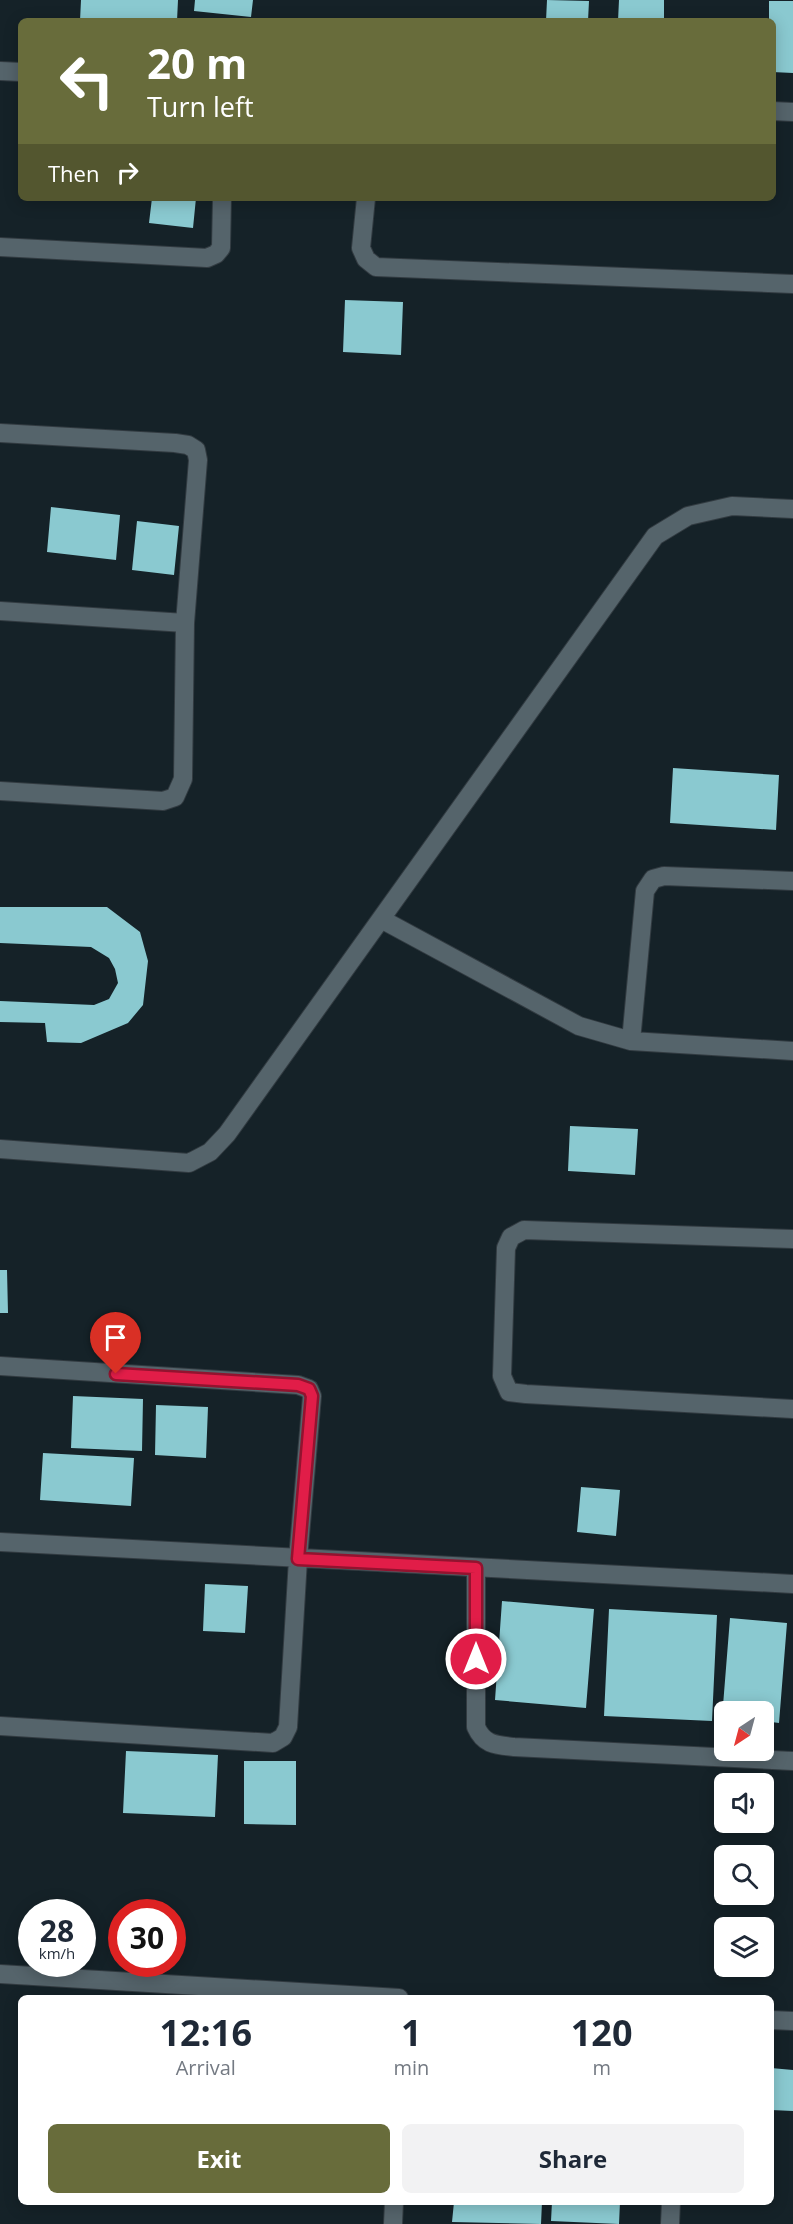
<!DOCTYPE html>
<style>
body{margin:0;font-family:"Open Sans",sans-serif;background:#f2f2f3;color:#1f2937;height:100vh;display:flex;flex-direction:column;font-size:22px;white-space:nowrap}
*{box-sizing:border-box;margin:0}
p{font-size:20px;color:#747a83}
.icon{flex:none;width:33px;height:33px;fill:none;stroke:currentColor;stroke-width:2;stroke-linecap:round;stroke-linejoin:round}
.map{position:relative;flex:1;overflow:hidden}
.side{position:absolute;left:18px;top:1995px;width:756px;height:210px;display:flex;flex-direction:column;background:#fff;border-radius:9px;box-shadow:0 3px 15px #0003}
.side>*{flex:none}
.banner{position:absolute;left:18px;top:18px;width:758px;height:183px;border-radius:9px;box-shadow:0 3px 15px #0003;background:#686c3b;color:#fff;overflow:hidden}
.needle{width:39px;rotate:216deg}
.tools{position:absolute;left:714px;top:1701px;display:grid;gap:12px}
.tools a{display:grid;place-items:center;width:60px;height:60px;border-radius:9px;background:#fff;box-shadow:0 3px 15px #0003;font-size:30px}
.speed{position:absolute;left:18px;top:1899px;display:flex;gap:12px;font-size:30px;font-weight:700;text-align:center}
.speed>*{display:grid;place-content:center;width:78px;height:78px;border-radius:50%;background:#fff;box-shadow:0 3px 15px #0003;line-height:1}
.speed small{font-size:15px;font-weight:400}
.speed .limit{border:9px solid #d22;background:#fff;color:#111}
.pin{position:absolute;display:grid;place-items:center;width:51px;height:51px;color:#fff;margin:-62px -26px;border-radius:50% 50% 50% 0;rotate:-45deg;box-shadow:0 0 6px #0007}
.pin .icon{rotate:45deg}
.me{position:absolute;width:66px;margin:-33px;rotate:0deg;stroke-linejoin:round;filter:drop-shadow(0 0 4px #0008)}
.turn{display:flex;align-items:center;gap:21px;height:126px;padding:0 30px;font-size:27px}
.turn .icon{width:78px;height:78px;stroke-width:2.5}
.turn b{display:block;font-size:42px;line-height:51px}
.then{display:flex;align-items:center;height:57px;padding:0 30px;background:#0003;gap:12px;font-size:22px}
.eta{display:flex;justify-content:space-evenly;align-items:center;height:102px;text-align:center}
.eta b{font-size:36px;font-weight:700;line-height:42px}
.primary-button{display:flex;gap:12px;margin-top:auto;padding:12px 30px}
.primary-button a{flex:1;height:69px;border-radius:9px;background:#686c3b;color:#fff;font-size:24px;font-weight:700;line-height:69px;text-align:center}
.primary-button a+a{background:#f2f2f3;color:#1f2937}
.map>svg:first-child{display:block}
.building{fill:#8ac9d0}
.lines{fill:none;stroke-linecap:round;stroke-linejoin:round}
.minor-casing{stroke:#323b41;stroke-width:20}
.minor{stroke:#55646b;stroke-width:18}
.route-casing{stroke:#92132f;stroke-width:15}
.route{stroke:#e11d48;stroke-width:10}
</style>
<div class="map">
<svg width="793" height="2224" viewBox="0 0 793 2224">
<rect width="100%" height="100%" fill="#152228"/>
<!-- building -->
<path class="building" d="M81 0H178L177 21H80Z
M195 0H253L251 17 194 11Z
M547 0 589 1 588 21H546Z
M619 0H664V21H618Z
M769 1H793V73L772 72V21H769Z
M152 198H196L193 228 149 223Z
M345 300 403 302 401 355 343 352Z
M51 507 120 515 116 560 47 552Z
M137 521 179 526 174 575 132 570Z
M673 768 779 775 776 830 670 823Z
M0 907H107L140 932 148 961 143 1005 128 1023 81 1043 47 1042 45 1023 0 1022V1001L94 1005 109 999 118 983 115 969 109 958 91 947 0 943Z
M570 1126 638 1129 635 1175 568 1171Z
M0 1270H7L8 1313H0Z
M73 1396 143 1399 142 1451 71 1448Z
M156 1405 208 1407 206 1458 155 1455Z
M43 1453 134 1458 131 1506 40 1500Z
M581 1487 620 1490 616 1536 577 1532Z
M205 1584 248 1586 245 1633 203 1631Z
M502 1601 594 1609 586 1708 495 1700Z
M609 1609 717 1615 712 1721 604 1716Z
M730 1618 787 1623 779 1723 764 1721V1712H724V1718H722Z
M126 1751 218 1755 215 1817 123 1813Z
M244 1761H296V1825L244 1824Z
M771 2068 793 2070V2111L771 2110Z
M454 2202H542L541 2224 452 2222Z
M552 2202H620L619 2224 551 2221Z"/>
<g class="lines">
<defs>
<path id="minor" d="M0 71 21 72
M772 111 793 112
M366 198 361 248 366 259 376 267 793 284
M0 247 207 258 216 254 221 248 222 198
M0 433 175 443 188 445 196 450 198 460 185 623 183 779 175 797 163 801 0 791
M0 611 185 623
M381 919 579 1026 631 1041 793 1051
M631 1041 645 891 653 879 664 876 793 881
M0 1149 189 1163 210 1152 227 1134 655 536 688 516 732 506 793 509
M793 1239 524 1230 511 1237 506 1248 502 1376 509 1392 526 1394 793 1409
M0 1366 298 1385 309 1389 312 1396 298 1559 288 1727 283 1737 273 1743 0 1726
M0 1542 793 1584
M476 1568V1727C484 1745 496 1745 514 1747L793 1761
M0 1974 399 1998
M771 2020 793 2021
M393 2224 394 2202
M670 2224 671 2202"/>
</defs>
<!-- minor casing -->
<use href="#minor" class="minor-casing"/>
<!-- minor -->
<use href="#minor" class="minor"/>
</g>
<g class="lines">
<defs>
<path id="route" d="M116 1374 298 1385 309 1389 312 1396 298 1559 476 1568V1659"/>
</defs>
<!-- route casing -->
<use href="#route" class="route-casing"/>
<!-- route -->
<use href="#route" class="route"/>
</g>
</svg>
<div class="tools">
<a><svg class="needle" viewBox="-14 -14 28 28"><path d="M0-13l5 13h-10z" fill="#e53935"/><path d="M0 13l5-13h-10z" fill="#747a83"/></svg></a>
<a><svg class="icon" aria-label="sound" viewBox="0 0 24 24"><path d="M4 9h4l5-4v14l-5-4H4zM17 9q2 3 0 6"/></svg></a>
<a><svg class="icon" aria-label="search" viewBox="0 0 24 24"><circle cx="10" cy="10" r="6"/><path d="M15 15l6 6"/></svg></a>
<a><svg class="icon" aria-label="layers" viewBox="0 0 24 24"><path d="M12 4l9 5-9 5-9-5zM3 14l9 5 9-5"/></svg></a>
</div>
<div class="speed"><div>28<small>km/h</small></div><div class="limit">30</div></div>
<div class="pin" style="left:116px;top:1374px;background:#d93025"><svg class="icon" aria-label="arrive" viewBox="0 0 24 24"><path d="M6 21V4h12l-3 4 3 4H6"/></svg></div>
<svg class="me" style="left:476px;top:1659px" viewBox="-20 -20 40 40"><circle r="17" fill="#e11d48" stroke="#fff" stroke-width="3"/><path d="M0-11L8 9 0 5-8 9z" fill="#fff"/></svg>
<div class="banner">
<div class="turn"><svg class="icon" aria-label="left" viewBox="0 0 24 24"><path d="M17 20v-9H6M10 6l-5 5 5 5"/></svg><div><b>20 m</b>Turn left</div></div>
<div class="then">Then<svg class="icon" aria-label="right" viewBox="0 0 24 24"><path d="M7 20v-9h11M14 6l5 5-5 5"/></svg></div>
</div>
<section class="side">
<div class="eta">
<div><b>12:16</b><p>Arrival</p></div>
<div><b>1</b><p>min</p></div>
<div><b>120</b><p>m</p></div>
</div>
<div class="primary-button"><a>Exit</a><a>Share</a></div>
</section>
</div>
